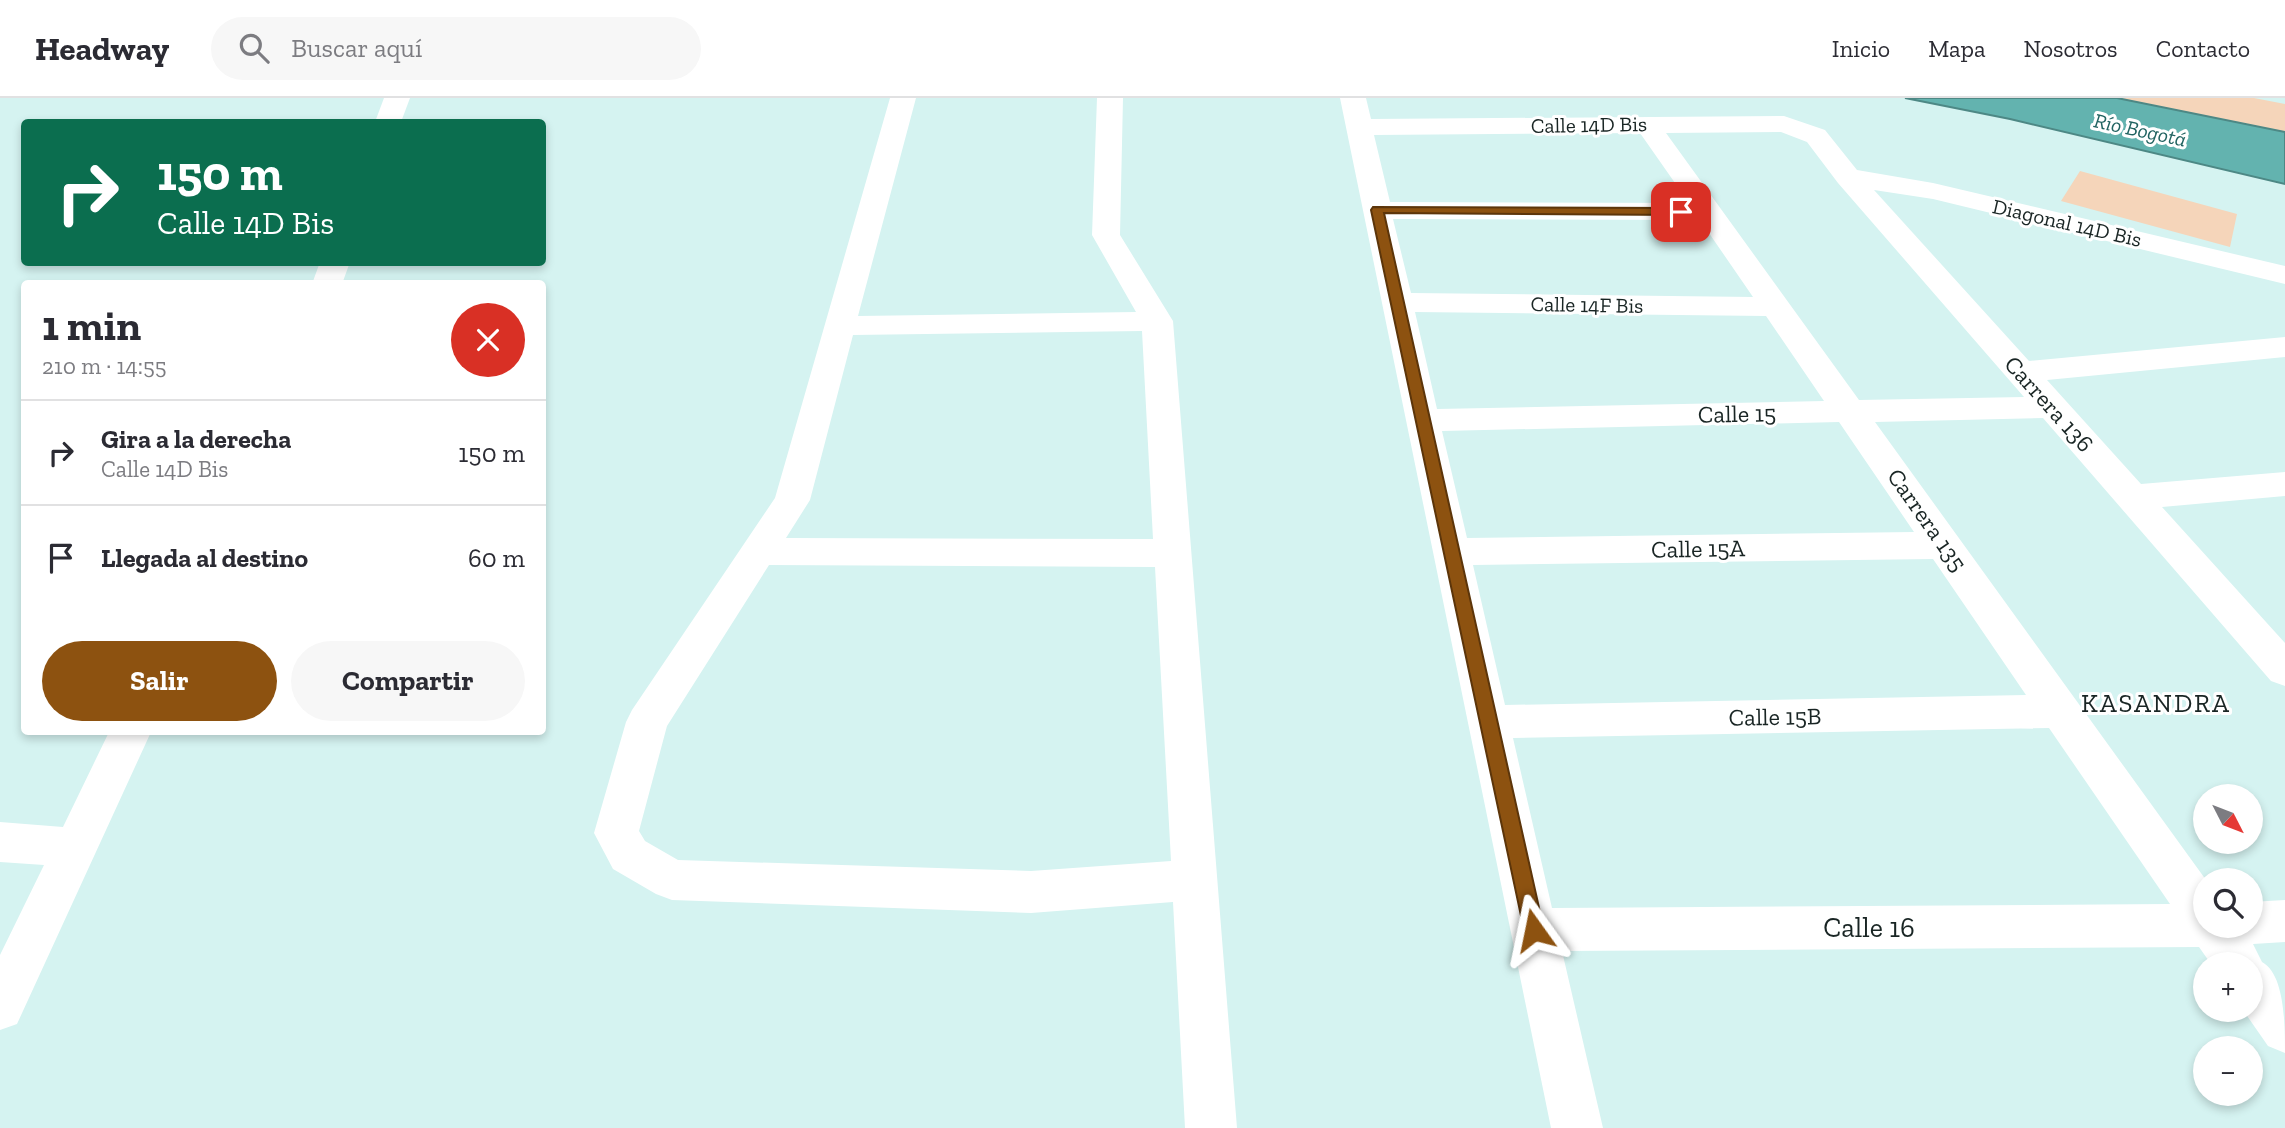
<!DOCTYPE html>
<html lang="es">
<meta charset="utf-8">
<style>
body{margin:0;font-family:"Zilla Slab",serif;background:#f7f7f7;color:#2b2b33;height:100vh;display:flex;flex-direction:column;font-size:26px;white-space:nowrap}
*{box-sizing:border-box;margin:0}
p{font-size:23px;color:#7c7c81}
.icon{flex:none;width:38px;height:38px;fill:none;stroke:currentColor;stroke-width:2;stroke-linecap:round;stroke-linejoin:round}
.map{position:relative;flex:1;overflow:hidden}
.sheet{position:absolute;left:21px;top:182px;width:525px;height:455px;display:flex;flex-direction:column;background:#fff;border-radius:7px;box-shadow:0 4px 10px #0003}
.sheet>*{flex:none}
.guide{position:absolute;left:21px;top:21px;width:525px;height:147px;border-radius:7px;box-shadow:0 4px 10px #0003;background:#0b6e4f;color:#fff;overflow:hidden}
.needle{width:46px;rotate:132deg}
.buttons{position:absolute;left:2193px;top:686px;display:grid;gap:14px}
.buttons a{display:grid;place-items:center;width:70px;height:70px;border-radius:50%;background:#fff;box-shadow:0 4px 10px #0003;font-size:35px}
.pin{position:absolute;display:grid;place-items:center;width:60px;height:60px;color:#fff;margin:-30px;border-radius:14px;box-shadow:0 4px 10px #0006}
.me{position:absolute;width:77px;margin:-38px;rotate:348deg;stroke-linejoin:round;filter:drop-shadow(0 0 5px #0008)}
.turn{display:flex;align-items:center;gap:24px;height:147px;padding:0 21px;font-size:32px}
.turn .icon{width:91px;height:91px;stroke-width:2.5}
.turn b{display:block;font-size:49px;line-height:60px}
.round{display:grid;place-items:center;flex:none;width:74px;height:74px;border-radius:37px;background:#f7f7f7}
.overview{display:flex;align-items:center;justify-content:space-between;height:119px;padding:0 21px}
h1{font-size:42px;font-weight:700;line-height:52px}
.cta{display:flex;gap:14px;margin-top:auto;padding:14px 21px}
.cta a{flex:1;height:80px;border-radius:42px;background:#8d5210;color:#fff;font-size:28px;font-weight:700;line-height:80px;text-align:center}
.cta a+a{background:#f7f7f7;color:#2b2b33}
ul{padding:0;list-style:none}
li{display:flex;align-items:center;gap:21px;height:105px;padding:0 21px;border-top:2px solid #e1e1e2}
li div{flex:1}
li b{display:block;font-size:26px}
li em{font-style:normal}
header{display:flex;align-items:center;gap:42px;box-sizing:border-box;height:98px;padding:0 35px;background:#fff;border-bottom:2px solid #e1e1e2}
header strong{font-size:33px}
nav{display:flex;gap:38px;margin-inline-start:auto;font-size:24px}
.search{width:490px;height:63px;background:#f7f7f7;display:flex;align-items:center;gap:18px;box-sizing:border-box;padding:0 24px;border-radius:38px;color:#7c7c81;font-size:26px}
.map>svg:first-child{display:block}
.green{fill:#f5d5ba}
.water{fill:#63b3af;stroke:#4d8885;stroke-width:2}
.lines{fill:none;stroke-linecap:round;stroke-linejoin:round}
.minor{fill:#fff;fill-rule:evenodd}
.route{fill:#8d5210;stroke:#5c350a;stroke-width:2}
.labels{text-anchor:middle;stroke-width:6;stroke-linejoin:round;paint-order:stroke}
.far-street-label{font-size:21px;fill:#192524;stroke:#fff}
.far-water-label{font-size:21px;font-style:italic;fill:#216361;stroke:#fff}
.street-label{font-size:24px;fill:#192524;stroke:#fff}
.neighbourhood-label{font-size:26px;letter-spacing:2px;fill:#192524;stroke:#fff}
.near-street-label{font-size:28px;fill:#192524;stroke:#fff}
</style>
<header>
<strong>Headway</strong>
<div class="search"><svg class="icon" aria-label="search" viewBox="0 0 24 24"><circle cx="10" cy="10" r="6"/><path d="M15 15l6 6"/></svg>Buscar aquí</div>
<nav><a>Inicio</a><a>Mapa</a><a>Nosotros</a><a>Contacto</a></nav>
</header>
<div class="map">
<svg width="2285" height="1030" viewBox="0 0 2285 1030">
<rect width="100%" height="100%" fill="#d5f3f1"/>
<!-- green -->
<path class="green" d="M2117 0H2254L2285 6V34Z
M2080 73 2237 116 2230 149 2061 103Z"/>
<!-- water -->
<path class="water" d="M1905 0H2117L2285 34V86L2010 21Z"/>
<g class="lines">
<!-- minor -->
<path class="minor" d="M384 0H410L401 24H375Z
M890 0H916L858 218 1136 214 1092 137 1097 0H1123L1120 137 1173 223 1237 1030H1185L1173 804 1031 815 672 802 656 796 613 771 594 735 626 624 632 612 775 400ZM1142 233 1153 441 786 440 810 402 853 237ZM769 467 1155 469 1171 763 1031 773 678 762 645 743 639 733 667 628Z
M1340 0H1366L1371 21 1784 18 1825 32 1857 72 1933 85 2285 168V186L1933 101 1874 92 2029 263 2285 239V259L2047 282 2141 386 2285 374V398L2162 409 2285 545V588L2271 583 2043 320 1875 324 2206 782 2205 828H2250V804L2285 802V844L2253 846 2262 864C2285 876 2285 928 2285 955L2268 948 2243 912H2250V866H2211L2199 849 1562 853 1603 1030H1551ZM1781 34 1807 44 1838 85 2024 299 1859 302 1666 35ZM1640 35 1689 105 1390 104 1374 37ZM1393 121 1700 122 1753 199 1411 195ZM1415 214 1766 218 1824 303 1437 311ZM1839 324 1914 434 1467 440 1442 333ZM1933 461 2026 597 1505 607 1473 467ZM2049 630 2170 806 1552 810 1513 640Z
M320 164H350L342 186H312Z
M109 634H151L17 926 0 932V857L44 767 0 764V724L63 729Z"/>
</g>
<!-- route -->
<path class="route" d="M1373 109 1681 110 1687 114 1681 117 1384 115 1544 832 1541 838 1534 841 1527 838 1524 832 1371 112Z"/>
<g class="labels">
<!-- far-street labels -->
<g class="far-street-label">
<text transform="translate(1589 27) rotate(-1)" y="7">Calle 14D Bis</text>
<text transform="translate(2067 125) rotate(13)" y="7">Diagonal 14D Bis</text>
<text transform="translate(1587 207) rotate(1)" y="7">Calle 14F Bis</text>
</g>
<!-- far-water labels -->
<g class="far-water-label">
<text transform="translate(2140 32) rotate(12)" y="7">Río Bogotá</text>
</g>
<!-- street labels -->
<g class="street-label">
<text transform="translate(2049 306) rotate(48)" y="8">Carrera 136</text>
<text transform="translate(1737 316) rotate(-1)" y="8">Calle 15</text>
<text transform="translate(1927 422) rotate(55)" y="8">Carrera 135</text>
<text transform="translate(1698 451) rotate(-1)" y="8">Calle 15A</text>
<text transform="translate(1775 619) rotate(-1)" y="8">Calle 15B</text>
</g>
<!-- neighbourhood labels -->
<g class="neighbourhood-label">
<text x="2156" y="614">KASANDRA</text>
</g>
<!-- near-street labels -->
<g class="near-street-label">
<text x="1869" y="839">Calle 16</text>
</g>
</g>
</svg>
<div class="buttons">
<a><svg class="needle" viewBox="-14 -14 28 28"><path d="M0-13l5 13h-10z" fill="#e53935"/><path d="M0 13l5-13h-10z" fill="#7c7c81"/></svg></a>
<a><svg class="icon" aria-label="search" viewBox="0 0 24 24"><circle cx="10" cy="10" r="6"/><path d="M15 15l6 6"/></svg></a>
<a>+</a>
<a>−</a>
</div>
<div class="pin" style="left:1681px;top:114px;background:#d93025"><svg class="icon" aria-label="arrive" viewBox="0 0 24 24"><path d="M6 21V4h12l-3 4 3 4H6"/></svg></div>
<svg class="me" style="left:1534px;top:832px" viewBox="-20 -20 40 40"><path d="M0-17L14 15 0 8-14 15z" fill="#8d5210" stroke="#fff" stroke-width="4"/></svg>
<div class="guide">
<div class="turn"><svg class="icon" aria-label="right" viewBox="0 0 24 24"><path d="M7 20v-9h11M14 6l5 5-5 5"/></svg><div><b>150 m</b>Calle 14D Bis</div></div>
</div>
<section class="sheet">
<div class="overview"><div><h1>1 min</h1><p>210 m · 14:55</p></div><a class="round" style="background:#d93025;color:#fff"><svg class="icon" aria-label="close" viewBox="0 0 24 24"><path d="M6 6l12 12M18 6L6 18"/></svg></a></div>
<ul>
<li><svg class="icon" aria-label="right" viewBox="0 0 24 24"><path d="M7 20v-9h11M14 6l5 5-5 5"/></svg><div><b>Gira a la derecha</b><p>Calle 14D Bis</p></div><em>150 m</em></li>
<li><svg class="icon" aria-label="arrive" viewBox="0 0 24 24"><path d="M6 21V4h12l-3 4 3 4H6"/></svg><div><b>Llegada al destino</b></div><em>60 m</em></li>
</ul>
<div class="cta"><a>Salir</a><a>Compartir</a></div>
</section>
</div>
